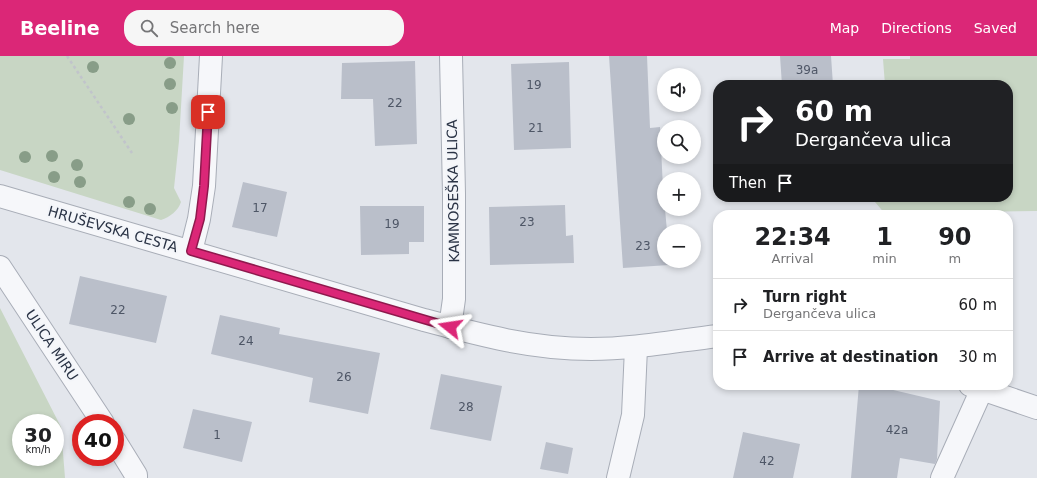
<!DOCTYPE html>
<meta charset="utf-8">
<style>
body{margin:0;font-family:"DejaVu Sans",sans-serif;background:#f6f6f6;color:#202124;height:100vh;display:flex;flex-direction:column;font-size:15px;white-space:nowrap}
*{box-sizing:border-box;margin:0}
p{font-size:13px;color:#757577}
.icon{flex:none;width:22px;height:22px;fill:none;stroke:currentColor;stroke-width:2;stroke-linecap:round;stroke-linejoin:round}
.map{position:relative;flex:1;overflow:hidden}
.drawer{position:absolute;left:713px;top:154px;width:300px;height:180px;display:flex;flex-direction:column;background:#fff;border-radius:16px;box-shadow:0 2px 6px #0003}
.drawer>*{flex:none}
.guide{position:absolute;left:713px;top:24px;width:300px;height:122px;border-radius:16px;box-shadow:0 2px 6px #0003;background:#202124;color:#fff;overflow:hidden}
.fabs{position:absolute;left:657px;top:12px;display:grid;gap:8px}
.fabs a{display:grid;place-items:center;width:44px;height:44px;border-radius:50%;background:#fff;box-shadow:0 2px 6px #0003;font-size:20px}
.speed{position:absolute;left:12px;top:358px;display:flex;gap:8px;font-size:20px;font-weight:700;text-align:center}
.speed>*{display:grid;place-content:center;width:52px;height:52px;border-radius:50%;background:#fff;box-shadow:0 2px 6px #0003;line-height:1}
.speed small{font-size:10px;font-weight:400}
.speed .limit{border:6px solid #d22;background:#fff;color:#111}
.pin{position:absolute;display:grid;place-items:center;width:34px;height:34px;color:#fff;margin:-17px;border-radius:8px;box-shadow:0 2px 6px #0006}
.me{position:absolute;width:44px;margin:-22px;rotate:285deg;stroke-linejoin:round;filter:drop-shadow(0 0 3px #0008)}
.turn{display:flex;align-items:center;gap:14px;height:84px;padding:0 16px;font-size:18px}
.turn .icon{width:52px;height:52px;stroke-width:2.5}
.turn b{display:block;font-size:28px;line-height:34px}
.then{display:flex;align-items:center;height:38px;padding:0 16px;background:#0003;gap:8px;font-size:15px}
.eta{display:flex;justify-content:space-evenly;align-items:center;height:68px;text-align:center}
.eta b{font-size:24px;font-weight:600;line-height:28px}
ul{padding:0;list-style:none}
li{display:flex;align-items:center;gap:12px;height:52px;padding:0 16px;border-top:1px solid #e0e0e0}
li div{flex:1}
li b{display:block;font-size:15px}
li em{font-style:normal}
header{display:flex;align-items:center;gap:24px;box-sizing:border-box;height:56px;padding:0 20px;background:#db2777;color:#fff}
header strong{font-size:19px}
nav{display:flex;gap:22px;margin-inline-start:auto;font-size:14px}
.search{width:280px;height:36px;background:#f6f6f6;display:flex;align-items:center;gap:10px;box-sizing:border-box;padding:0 14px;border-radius:16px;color:#757577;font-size:15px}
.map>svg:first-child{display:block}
.green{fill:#c8d6c4;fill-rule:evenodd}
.building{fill:#babfca}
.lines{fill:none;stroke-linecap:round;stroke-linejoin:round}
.minor-casing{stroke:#a8adb7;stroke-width:24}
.tertiary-casing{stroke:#a8adb7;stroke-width:24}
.path{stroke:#c1c4cb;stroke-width:2.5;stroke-dasharray:3 3;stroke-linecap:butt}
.minor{stroke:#f6f7fa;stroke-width:22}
.tertiary{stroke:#f6f7fa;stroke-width:22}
.tree{fill:#889d88}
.route-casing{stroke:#8e194d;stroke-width:10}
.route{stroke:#db2777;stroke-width:7}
.labels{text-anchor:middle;stroke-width:4;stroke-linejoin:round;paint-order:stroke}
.number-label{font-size:12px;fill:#4e5666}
.street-label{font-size:14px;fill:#2a3345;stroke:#f3f5f9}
</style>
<header>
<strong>Beeline</strong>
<div class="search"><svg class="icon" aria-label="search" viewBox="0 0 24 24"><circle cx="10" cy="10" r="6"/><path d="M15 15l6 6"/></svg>Search here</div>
<nav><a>Map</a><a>Directions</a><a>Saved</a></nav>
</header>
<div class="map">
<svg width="1037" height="422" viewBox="0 0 1037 422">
<rect width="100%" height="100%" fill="#e3e6ec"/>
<!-- green -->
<path class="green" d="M0 0H184L179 85 174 132 181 146C178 155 170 161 161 164L0 114Z
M910 0H1037V155L911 157V159H886L875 146V141H1008V29H885L883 3H910Z
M0 252 61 371 65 422H0ZM21 367H55V401H21Z"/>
<!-- building -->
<path class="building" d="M609 0H647L650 72 660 71 664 153H665L667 175H664V205H669V209L623 212Z
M780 0H831L833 29H782Z
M415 5 417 88 375 90 373 43H341L342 7Z
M569 6 571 92 514 94 511 8Z
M243 126 287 136 277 181 232 171Z
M565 149 566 180 573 179 574 207 490 209 489 151Z
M360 150H424V186H409V198L361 199Z
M80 220 167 240 156 287 69 268Z
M220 259 280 272 279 278 380 297 368 358 309 346 313 322 211 298Z
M441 318 502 330 491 385 430 373Z
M859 329H872L940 345 937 403 935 408 900 402 897 422H851Z
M193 353 252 366 242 406 183 392Z
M743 376 800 388 793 422H733Z
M546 386 573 392 568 418 540 413Z"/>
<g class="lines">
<defs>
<path id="minor" d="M191 195 199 163 204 130 211 0
M0 211 103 367
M450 271 454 243V138L451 0
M115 385 136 419V422
M618 422 633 359 636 292
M942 422 982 333"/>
<path id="tertiary" d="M0 140 424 264C480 279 532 293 591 293 634 293 675 285 718 280
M970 329 1037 352"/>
</defs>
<!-- minor casing -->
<use href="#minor" class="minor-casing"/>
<!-- tertiary casing -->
<use href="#tertiary" class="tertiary-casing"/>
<!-- path -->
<path class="path" d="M67 0 132 97"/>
<!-- minor -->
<use href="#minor" class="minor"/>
<!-- tertiary -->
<use href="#tertiary" class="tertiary"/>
</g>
<!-- trees -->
<g class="tree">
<circle cx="170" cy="7" r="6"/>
<circle cx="93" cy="11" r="6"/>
<circle cx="170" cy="28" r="6"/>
<circle cx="172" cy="52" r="6"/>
<circle cx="129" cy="63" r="6"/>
<circle cx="52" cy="100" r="6"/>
<circle cx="25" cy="101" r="6"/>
<circle cx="77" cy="109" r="6"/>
<circle cx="54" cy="121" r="6"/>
<circle cx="80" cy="126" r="6"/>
<circle cx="129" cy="146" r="6"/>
<circle cx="150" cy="153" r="6"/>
</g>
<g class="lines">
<defs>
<path id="route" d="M208 56 204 130 200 163 191 195 450 271"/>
</defs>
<!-- route casing -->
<use href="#route" class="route-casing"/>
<!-- route -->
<use href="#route" class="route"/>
</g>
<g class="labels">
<!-- number labels -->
<g class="number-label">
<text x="807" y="18">39a</text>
<text x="534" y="33">19</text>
<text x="395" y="51">22</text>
<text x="536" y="76">21</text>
<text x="260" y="156">17</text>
<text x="527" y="170">23</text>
<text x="392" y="172">19</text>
<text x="643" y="194">23</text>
<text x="118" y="258">22</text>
<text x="246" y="289">24</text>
<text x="344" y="325">26</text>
<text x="466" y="355">28</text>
<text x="897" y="378">42a</text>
<text x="217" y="383">1</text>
<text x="767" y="409">42</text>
</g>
<!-- street labels -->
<g class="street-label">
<text transform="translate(453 135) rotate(-91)" y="5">KAMNOSEŠKA ULICA</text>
<text transform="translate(113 173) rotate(16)" y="5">HRUŠEVSKA CESTA</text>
<text transform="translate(52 289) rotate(56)" y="5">ULICA MIRU</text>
</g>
</g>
</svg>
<div class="fabs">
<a><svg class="icon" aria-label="sound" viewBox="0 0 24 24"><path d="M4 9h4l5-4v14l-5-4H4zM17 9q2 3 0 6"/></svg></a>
<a><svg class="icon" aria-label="search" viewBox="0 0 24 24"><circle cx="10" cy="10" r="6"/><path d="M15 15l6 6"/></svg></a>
<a>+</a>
<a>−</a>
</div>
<div class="speed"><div>30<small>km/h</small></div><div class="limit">40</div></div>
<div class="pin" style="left:208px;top:56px;background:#d93025"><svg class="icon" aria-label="arrive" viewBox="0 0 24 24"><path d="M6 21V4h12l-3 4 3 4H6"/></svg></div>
<svg class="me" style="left:450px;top:271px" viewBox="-20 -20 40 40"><path d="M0-17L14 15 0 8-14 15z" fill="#db2777" stroke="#fff" stroke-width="4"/></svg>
<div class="guide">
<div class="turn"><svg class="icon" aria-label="right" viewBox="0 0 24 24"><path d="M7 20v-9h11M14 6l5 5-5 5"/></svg><div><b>60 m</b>Dergančeva ulica</div></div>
<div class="then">Then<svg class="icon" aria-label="arrive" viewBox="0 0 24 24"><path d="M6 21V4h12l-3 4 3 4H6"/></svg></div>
</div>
<section class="drawer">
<div class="eta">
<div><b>22:34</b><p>Arrival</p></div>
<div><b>1</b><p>min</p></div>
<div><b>90</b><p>m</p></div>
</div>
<ul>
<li><svg class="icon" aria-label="right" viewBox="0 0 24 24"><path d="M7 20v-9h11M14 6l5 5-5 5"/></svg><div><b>Turn right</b><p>Dergančeva ulica</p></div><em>60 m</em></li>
<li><svg class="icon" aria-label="arrive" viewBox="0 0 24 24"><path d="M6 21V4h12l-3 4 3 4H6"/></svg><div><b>Arrive at destination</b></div><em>30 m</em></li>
</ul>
</section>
</div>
